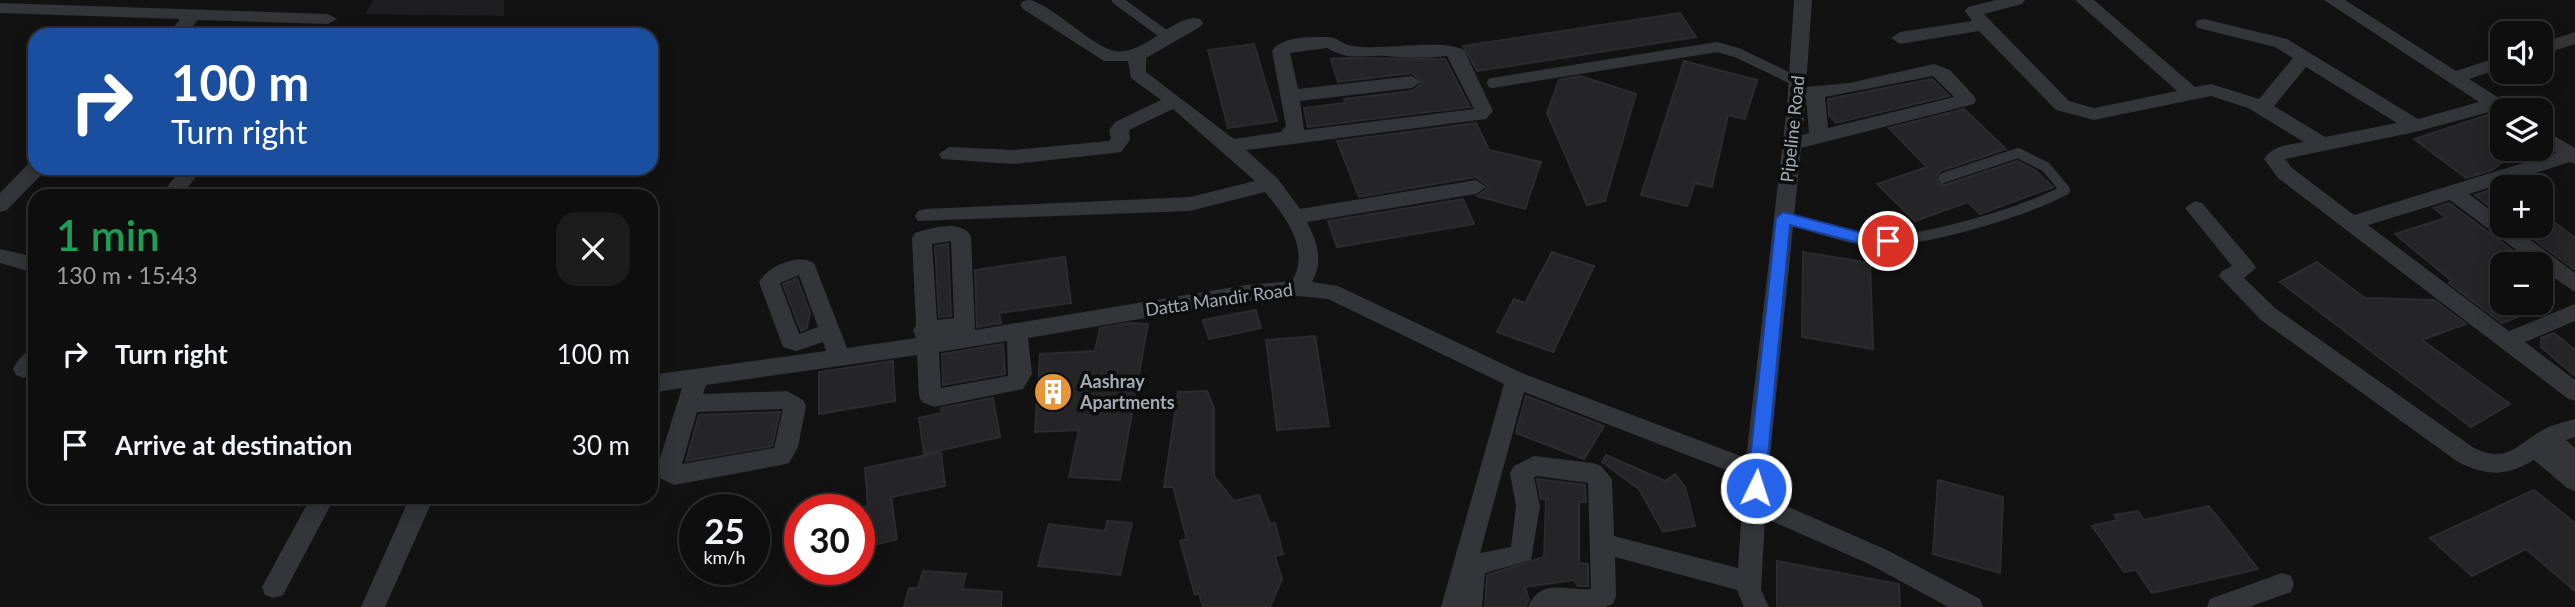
<!DOCTYPE html>
<meta charset="utf-8">
<style>
body{margin:0;font-family:Lato,sans-serif;background:#1c1c1c;color:#f1f3f6;height:100vh;display:flex;flex-direction:column;font-size:26px;white-space:nowrap}
*{box-sizing:border-box;margin:0}
p{font-size:23px;color:#9b9c9e}
.icon{flex:none;width:38px;height:38px;fill:none;stroke:currentColor;stroke-width:2;stroke-linecap:round;stroke-linejoin:round}
.map{position:relative;flex:1;overflow:hidden}
.panel{position:absolute;left:28px;top:189px;width:630px;height:315px;display:flex;flex-direction:column;background:#0e0e0e;border-radius:21px;box-shadow:0 4px 18px #0003,0 0 0 2px #2e2e2e}
.panel>*{flex:none}
.top-card{position:absolute;left:28px;top:28px;width:630px;height:147px;border-radius:21px;box-shadow:0 4px 18px #0003,0 0 0 2px #2e2e2e;background:#1a4fa0;color:#fff;overflow:hidden}
.tools{position:absolute;left:2490px;top:21px;display:grid;gap:14px}
.tools a{display:grid;place-items:center;width:63px;height:63px;border-radius:14px;background:#0e0e0e;box-shadow:0 4px 18px #0003,0 0 0 2px #2e2e2e;font-size:35px}
.speed{position:absolute;left:679px;top:494px;display:flex;gap:14px;font-size:35px;font-weight:700;text-align:center}
.speed>*{display:grid;place-content:center;width:91px;height:91px;border-radius:50%;background:#0e0e0e;box-shadow:0 4px 18px #0003,0 0 0 2px #2e2e2e;line-height:1}
.speed small{font-size:18px;font-weight:400}
.speed .limit{border:10px solid #d22;background:#fff;color:#111}
.pin{position:absolute;display:grid;place-items:center;width:60px;height:60px;color:#fff;margin:-30px;border:4px solid #fff;border-radius:50%;box-shadow:0 2px 7px #0007}
.me{position:absolute;width:77px;margin:-38px;rotate:4deg;stroke-linejoin:round;filter:drop-shadow(0 0 5px #0008)}
.turn{display:flex;align-items:center;gap:24px;height:147px;padding:0 28px;font-size:32px}
.turn .icon{width:91px;height:91px;stroke-width:2.5}
.turn b{display:block;font-size:49px;line-height:60px}
.round{display:grid;place-items:center;flex:none;width:74px;height:74px;border-radius:21px;background:#1c1c1c}
.summary{display:flex;align-items:center;justify-content:space-between;height:119px;padding:0 28px}
h1{font-size:42px;font-weight:600;line-height:52px;color:#1e9e55}
ul{padding:0;list-style:none}
li{display:flex;align-items:center;gap:21px;height:91px;padding:0 28px}
li div{flex:1}
li b{display:block;font-size:26px}
li em{font-style:normal}
.map>svg:first-child{display:block}
.built{fill:#1e1e20}
.building{fill:#252527;stroke:#2c2c2f;stroke-width:2}
.lines{fill:none;stroke-linecap:round;stroke-linejoin:round}
.lane{stroke:#333538;stroke-width:10}
.street{fill:#333538;fill-rule:evenodd}
.route{fill:#2563eb;stroke:#184099;stroke-width:2}
.labels{text-anchor:middle;stroke-width:7;stroke-linejoin:round;paint-order:stroke}
.street-label{font-size:18px;fill:#a4abb3;stroke:#0d0d0e}
.poi-label{font-size:18px;font-weight:bold;fill:#a4abb3;stroke:#0d0d0e;text-anchor:start}
</style>
<div class="map">
<svg width="2575" height="607" viewBox="0 0 2575 607">
<rect width="100%" height="100%" fill="#121213"/>
<!-- built -->
<path class="built" d="M373 0H504V16L365 14Z"/>
<!-- building -->
<path class="building" d="M1680 13 1696 37 1477 71 1463 46Z
M1254 44 1277 121 1228 128 1208 50Z
M1344 58 1445 59 1470 107 1308 127 1304 108 1345 103 1344 99 1412 91 1423 83 1412 73 1338 82 1331 59Z
M1684 61 1757 80 1745 119 1728 115 1712 187 1695 183 1687 206 1641 195Z
M1580 76 1636 94 1605 201 1587 205 1547 113 1559 80Z
M1932 79 1949 96 1836 123 1829 115 1828 99Z
M1964 109 2006 149 1940 171 1936 177 1938 183 1945 185 2017 161 2035 170 2053 187 1980 214 1968 202 1915 221 1877 184 1927 167 1889 128Z
M2487 115 2502 126V163L2492 170 2466 178 2414 139Z
M1476 123 1489 150 1541 162 1525 209 1477 196 1489 187 1476 177 1359 197 1337 141Z
M2502 186V216L2475 195Z
M1463 199 1474 224 1337 247 1328 221Z
M2449 203 2531 264H2502V303H2508L2523 315 2502 323 2449 283 2452 281 2395 234 2446 218 2434 208Z
M2541 212 2575 238V270L2516 226H2541Z
M948 244 951 316 939 317 935 246Z
M1552 252 1594 266 1553 352 1497 332 1514 299 1525 303Z
M1803 252 1870 263 1873 349 1802 337Z
M1065 257 1071 303 999 313 1001 323 977 327 975 270Z
M2317 262 2365 298 2434 300 2466 324 2422 340 2510 404 2471 427 2280 282Z
M797 278 810 313 807 328 801 331 783 284Z
M1256 310 1261 328 1209 339 1203 320Z
M1129 323 1148 324 1120 480 1069 477 1079 430 1035 432 1040 354 1095 351 1100 328Z
M2554 333 2575 350V376L2541 347V338Z
M1315 336 1329 426 1277 430 1266 340Z
M1003 344 1005 374 943 385 942 354Z
M893 361 895 401 819 414V372Z
M1207 391 1214 408V476L1234 501 1259 495 1270 524 1275 523 1283 554 1275 556 1282 579 1270 607H1203L1199 593 1195 595 1180 541 1187 539 1173 487H1164L1178 392Z
M1526 396 1604 426 1584 459 1516 433Z
M993 398 1000 437 924 454 919 418 942 413 941 408Z
M780 412 772 446 686 461 699 415Z
M941 452 945 486 891 497 897 539 859 549V508L868 506 865 468Z
M1606 455 1665 481 1675 474 1685 487 1695 526 1663 532 1639 489 1602 462Z
M1537 479 1585 485 1586 502H1579V563L1588 564V586H1578L1574 580 1525 587 1529 600 1525 607H1485L1487 575 1544 557 1546 499H1541Z
M1938 480 2003 497 2000 573 1933 554Z
M2534 490 2575 523V591L2526 549 2472 576 2430 538Z
M2209 506 2258 569 2152 593 2136 570 2124 572 2092 526 2118 520 2114 515 2138 511 2144 520Z
M1107 521 1132 523 1120 575 1038 566 1049 524 1105 531Z
M1777 561 1899 584 1900 607H1777Z
M923 571 966 574 962 589 1002 592 1001 607H904L909 588H918Z"/>
<g class="lines">
<!-- lane -->
<path class="lane" d="M1117 0 1168 37
M1492 83 1717 47 1738 53 1798 82
M1783 218C1814 226 1845 240 1878 241 1923 242 2024 212 2065 190L2046 167 2018 153 1943 178"/>
<!-- street -->
<path class="street" d="M1030 0C1055 7 1094 48 1115 51 1145 56 1175 12 1200 19L1203 23 1200 27 1146 58V72L1234 139 1281 132 1286 126 1272 51C1282 36 1310 37 1328 37 1337 37 1343 45 1352 46 1382 51 1440 38 1464 50L1493 111 1486 119 1246 150 1278 179 1300 209 1476 180 1486 187 1476 194 1307 222C1317 242 1324 261 1312 282L1338 286 1524 374 1746 458 1787 106 1794 0H1812L1806 87 1849 83 1934 64 1950 70 1974 96 1976 100 1974 104 1801 148 1766 497 1887 550 1980 599 1983 607H1948L1869 564 1765 518 1761 590 1769 607H1744L1737 590 1615 557 1616 596 1613 604 1605 607H1528C1541 577 1565 591 1591 589L1588 483 1537 476 1534 477 1540 506 1531 560 1485 573 1482 607H1441L1504 384 1328 299 1298 296 1246 301 1028 338 1032 374 1023 389 934 407 922 402 919 396 917 355 706 385 703 394 787 391 803 400 806 406 798 447 789 463 781 465 674 485 660 478 656 471 682 388 651 393V375L826 351 823 342 796 351 783 347 759 282C768 266 798 253 814 263L847 348 916 338 913 330 916 325 912 238 915 233C931 228 961 219 971 236L975 330 1246 285 1292 281C1311 250 1285 216 1265 192L1190 211 918 221 915 216 918 211 925 209 1190 197 1255 181 1173 109 1129 130 1130 140 1121 152 1114 153 1013 164 942 159 939 154 949 147 1013 150 1109 141 1111 139 1109 130 1115 122 1161 100 1131 78 1128 61H1104L1023 9 1020 5 1023 1ZM1327 48C1352 62 1361 54 1387 56 1407 58 1426 58 1447 56L1474 109 1304 130 1300 101 1412 88 1421 82 1412 76 1298 89 1290 53ZM1933 76 1954 97 1828 128 1825 97ZM1806 99 1809 133 1802 135ZM951 241 954 318 937 320 932 244ZM799 275 818 327 799 334 780 283ZM1007 341 1008 376 941 388 939 352ZM1524 392 1744 477 1738 568 1614 536 1612 479 1601 466 1593 463 1534 456 1514 466 1510 473 1516 506 1511 547 1480 553ZM783 409 774 448 682 464 697 412Z
M1996 0H2025L2022 4 1984 14 2069 101 2094 108 2177 91 2075 0H2094L2195 87 2211 84 2259 99 2293 58 2275 47 2198 28 2195 24 2198 20 2204 19 2287 39 2418 119 2479 102 2324 0H2345L2456 71 2502 56V68L2469 79 2510 105 2511 110H2502V115L2493 111 2415 132 2285 159 2292 168 2354 215 2556 153 2541 143V128L2575 148V164L2570 162 2469 194 2502 219V226H2512L2575 273V292L2541 269V264H2535L2450 200 2368 225 2509 331 2575 304V321L2525 342 2575 380V401L2567 398 2278 178 2264 159C2273 145 2289 145 2304 142L2248 108 2211 96 2094 120 2056 110 1979 31 1900 44 1891 38 1900 32 1972 21 1965 11 1968 7ZM2306 67 2397 123 2325 137 2274 106Z
M0 3 328 14 337 19 328 24 198 20 186 35H168L180 19 0 13Z
M2575 32V44L2541 55V43Z
M35 162V168H46L43 173 7 210 0 212V193L29 163Z
M182 168H203L181 196H160Z
M2195 201 2202 203 2253 263 2256 268 2244 278 2275 308 2474 448C2508 464 2516 445 2543 430 2553 424 2565 422 2575 419V437L2566 440 2575 448V491L2567 488 2534 460C2506 477 2487 476 2458 462L2261 320 2219 276 2222 271 2232 266 2185 208Z
M0 249 35 257V273L0 263Z
M35 348V371L24 378 16 375 13 369C18 359 25 351 35 348Z
M311 497H335L283 595 274 598 265 595 262 587Z
M410 497H434L385 607H361Z
M2282 573 2291 576 2294 584 2291 592 2249 607H2207L2210 599Z"/>
</g>
<!-- route -->
<path class="route" d="M1783 212 1866 234 1888 236 1896 241 1888 247 1866 245 1790 225 1765 488 1756 495 1747 488 1776 218Z"/>
<!-- icons -->
<defs>
<symbol id="building-disc" viewBox="-11 -11 22 22"><circle r="9.5" fill="#e69537" stroke="#0d0d0e"/><path d="M-4-6H4V6H1V3H-1V6H-4ZM-2.5-4.3h1.7v1.8h-1.7ZM.8-4.3h1.7v1.8H.8ZM-2.5-1h1.7V.8h-1.7ZM.8-1h1.7V.8H.8Z" fill="#fff"/></symbol>
</defs>
<g fill-rule="evenodd">
<use href="#building-disc" x="1031" y="370" width="44" height="44"/>
</g>
<g class="labels">
<!-- street labels -->
<g class="street-label">
<text transform="translate(1793 129) rotate(-84)" y="6">Pipeline Road</text>
<text transform="translate(1219 300) rotate(-8)" y="6">Datta Mandir Road</text>
</g>
<!-- poi labels -->
<g class="poi-label">
<text x="1080" y="388">Aashray<tspan x="1080" dy="21">Apartments</tspan></text>
</g>
</g>
</svg>
<div class="tools">
<a><svg class="icon" aria-label="sound" viewBox="0 0 24 24"><path d="M4 9h4l5-4v14l-5-4H4zM17 9q2 3 0 6"/></svg></a>
<a><svg class="icon" aria-label="layers" viewBox="0 0 24 24"><path d="M12 4l9 5-9 5-9-5zM3 14l9 5 9-5"/></svg></a>
<a>+</a>
<a>−</a>
</div>
<div class="speed"><div>25<small>km/h</small></div><div class="limit">30</div></div>
<div class="pin" style="left:1888px;top:241px;background:#d93025"><svg class="icon" aria-label="arrive" viewBox="0 0 24 24"><path d="M6 21V4h12l-3 4 3 4H6"/></svg></div>
<svg class="me" style="left:1756px;top:488px" viewBox="-20 -20 40 40"><circle r="17" fill="#2563eb" stroke="#fff" stroke-width="3"/><path d="M0-11L8 9 0 5-8 9z" fill="#fff"/></svg>
<div class="top-card">
<div class="turn"><svg class="icon" aria-label="right" viewBox="0 0 24 24"><path d="M7 20v-9h11M14 6l5 5-5 5"/></svg><div><b>100 m</b>Turn right</div></div>
</div>
<section class="panel">
<div class="summary"><div><h1>1 min</h1><p>130 m · 15:43</p></div><a class="round"><svg class="icon" aria-label="close" viewBox="0 0 24 24"><path d="M6 6l12 12M18 6L6 18"/></svg></a></div>
<ul>
<li><svg class="icon" aria-label="right" viewBox="0 0 24 24"><path d="M7 20v-9h11M14 6l5 5-5 5"/></svg><div><b>Turn right</b></div><em>100 m</em></li>
<li><svg class="icon" aria-label="arrive" viewBox="0 0 24 24"><path d="M6 21V4h12l-3 4 3 4H6"/></svg><div><b>Arrive at destination</b></div><em>30 m</em></li>
</ul>
</section>
</div>
